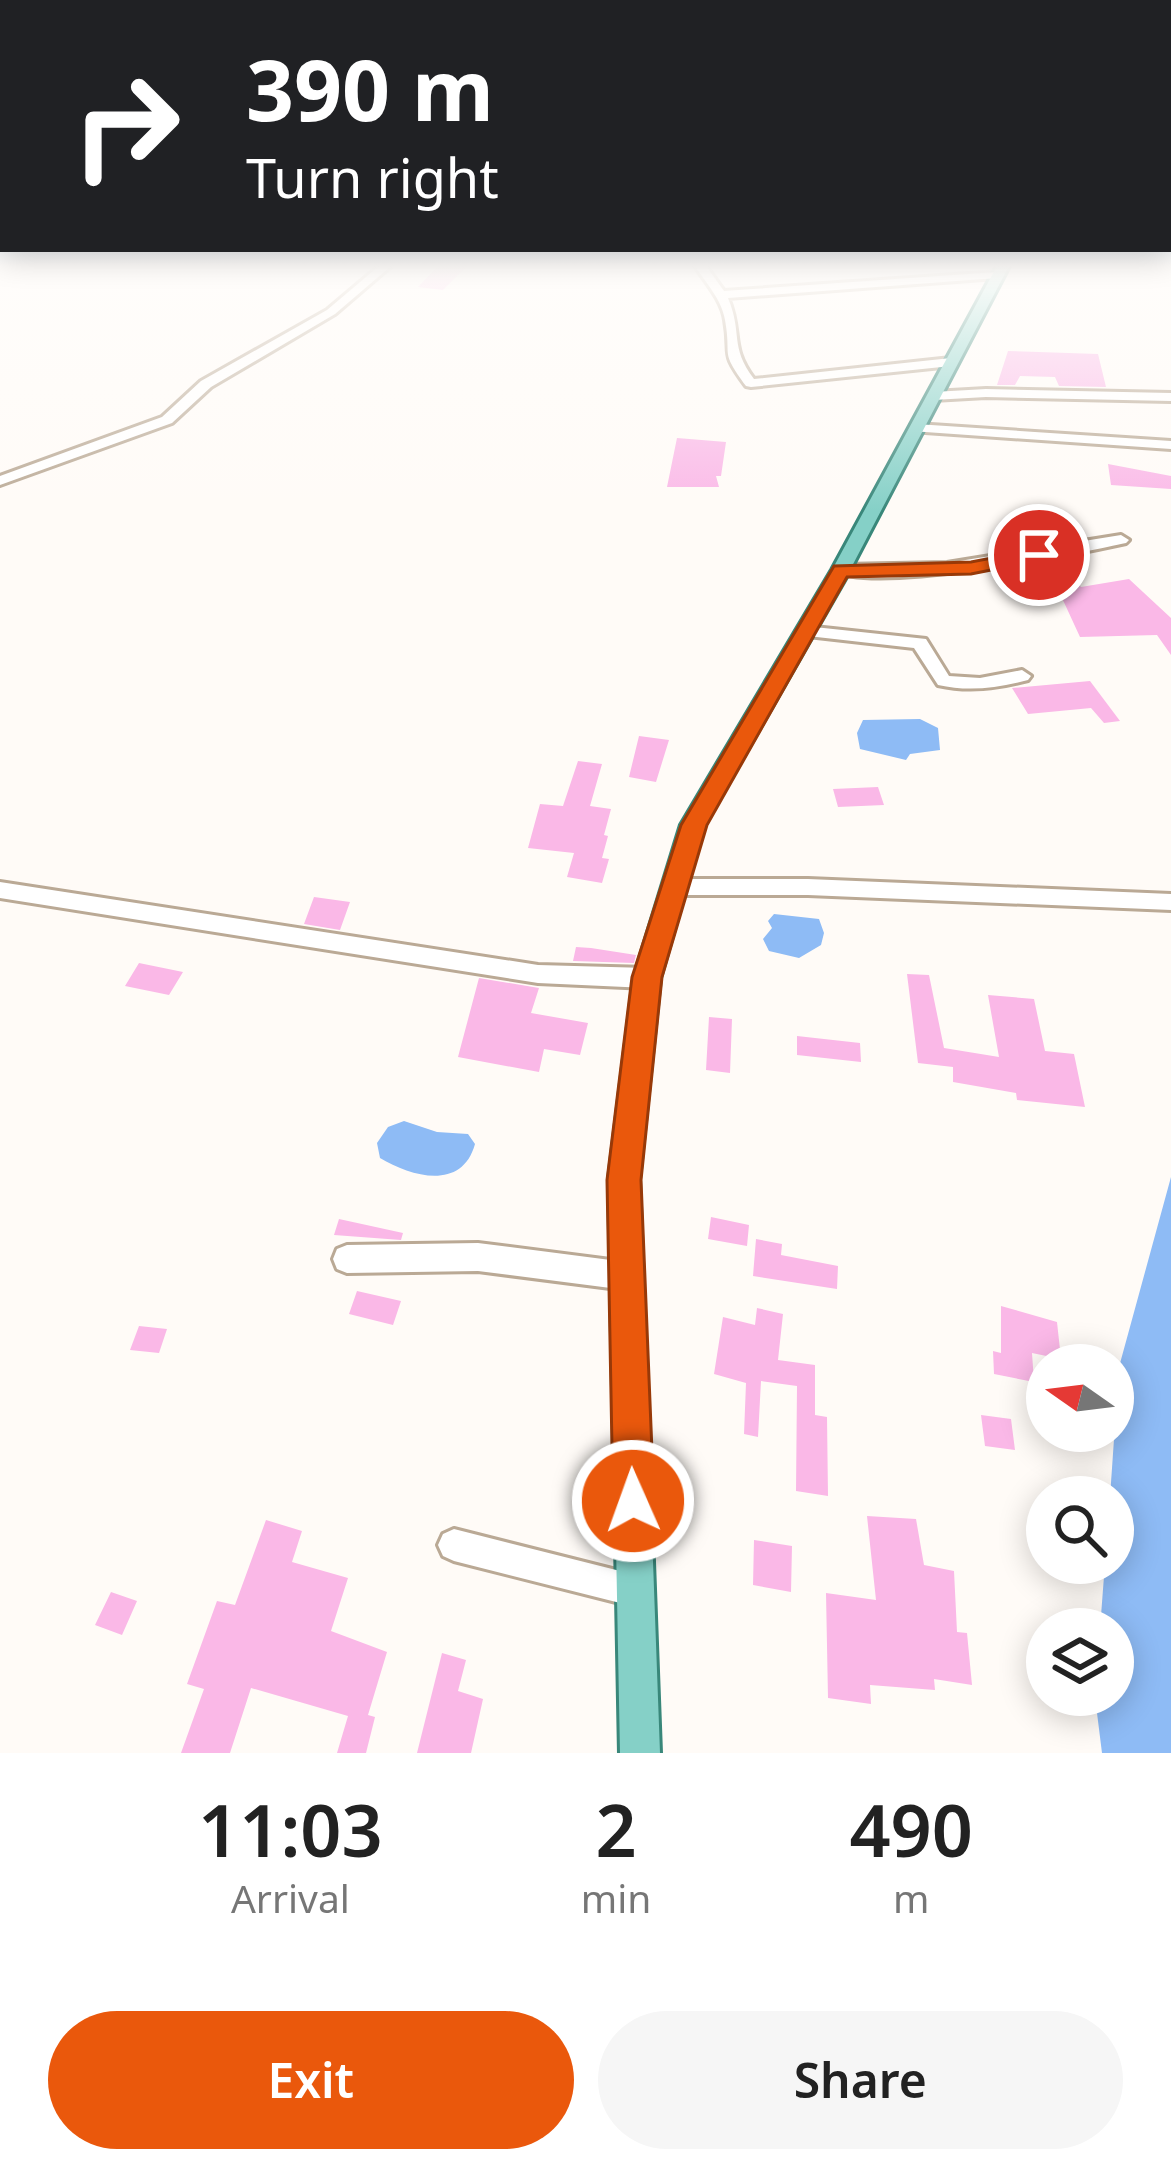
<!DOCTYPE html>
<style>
body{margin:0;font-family:"Noto Sans",sans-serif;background:#f6f6f6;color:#222;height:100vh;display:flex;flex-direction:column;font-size:45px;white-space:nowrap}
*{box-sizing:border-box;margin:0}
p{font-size:39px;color:#767676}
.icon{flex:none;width:66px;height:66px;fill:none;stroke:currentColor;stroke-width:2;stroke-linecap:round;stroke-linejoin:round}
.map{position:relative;height:1753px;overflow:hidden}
.panel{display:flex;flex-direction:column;background:#fff;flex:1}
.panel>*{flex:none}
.banner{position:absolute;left:0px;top:0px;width:1173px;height:252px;box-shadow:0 6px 30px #0003;background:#202124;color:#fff;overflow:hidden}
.needle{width:78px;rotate:284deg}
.controls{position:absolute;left:1026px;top:1344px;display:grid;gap:24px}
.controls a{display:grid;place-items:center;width:108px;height:108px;border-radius:50%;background:#fff;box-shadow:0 6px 30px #0003;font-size:60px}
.pin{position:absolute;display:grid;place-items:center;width:102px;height:102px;color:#fff;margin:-51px;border:6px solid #fff;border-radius:50%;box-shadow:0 3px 12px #0007}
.me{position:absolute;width:132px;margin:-66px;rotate:358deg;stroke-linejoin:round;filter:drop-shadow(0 0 9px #0008)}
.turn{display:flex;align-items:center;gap:42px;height:252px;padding:0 48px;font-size:54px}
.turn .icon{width:156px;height:156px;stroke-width:2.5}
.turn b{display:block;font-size:84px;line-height:102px}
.eta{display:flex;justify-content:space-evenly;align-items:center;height:204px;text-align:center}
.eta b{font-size:72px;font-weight:600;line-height:84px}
.primary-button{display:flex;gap:24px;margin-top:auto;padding:24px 48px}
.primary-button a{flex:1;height:138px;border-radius:72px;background:#ea580c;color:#fff;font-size:48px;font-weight:600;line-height:138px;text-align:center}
.primary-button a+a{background:#f6f6f6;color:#222}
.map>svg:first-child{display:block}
.water{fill:#8ebbf5}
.building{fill:#fab8e7}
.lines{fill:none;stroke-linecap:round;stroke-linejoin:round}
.minor-casing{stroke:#baa995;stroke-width:6}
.major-casing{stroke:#39877a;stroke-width:6}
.minor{fill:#fff;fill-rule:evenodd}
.major{fill:#85d0c7;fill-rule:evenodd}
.route{fill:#ea580c;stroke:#983908;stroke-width:3}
</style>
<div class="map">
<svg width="1171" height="1753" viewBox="0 0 1171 1753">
<rect width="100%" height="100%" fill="#fffbf7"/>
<!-- water -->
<path class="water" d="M920 719 938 728 940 750 910 754 906 760 860 749 857 733 863 720Z
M774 914 819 919 824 933 821 945 799 958 769 951 763 939 772 928 768 921Z
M404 1121 437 1132 468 1134 475 1144C462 1191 412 1177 380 1158L377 1143 388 1127Z
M1171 1177V1753H1102L1095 1697 1113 1695V1629H1100L1105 1563H1113L1110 1497 1119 1367Z"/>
<!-- building -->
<path class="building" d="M438 266H467L443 290 418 287Z
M1008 351 1098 354 1106 387 1059 386 1055 377 1020 376 1015 385H997Z
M677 438 726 442 721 476H716L719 487H667Z
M1108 464 1171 476V489L1111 485Z
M1063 566 1081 587 1129 579 1171 618V655L1157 635 1080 637 1062 598 1039 569Z
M1090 681 1120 721 1104 723 1091 708 1028 714 1012 688Z
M639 736 669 740 656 782 629 777Z
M578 761 602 764 590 806 611 809 604 835 608 836 602 858 609 859 602 883 567 877 574 853 528 848 540 804 563 806Z
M878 787 884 805 838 807 833 789Z
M314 897 350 902 340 930 304 924Z
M576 947 591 948 636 955 634 963 573 961Z
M139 963 183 972 169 995 125 986Z
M907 974 929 975 944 1048 999 1057 988 995 1034 999 1045 1051 1074 1054 1085 1107 1017 1100 1016 1093 953 1082V1067L918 1063Z
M479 978 539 988 531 1013 588 1023 580 1055 544 1049 539 1072 458 1057Z
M709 1017 732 1019 730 1073 706 1070Z
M797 1036 860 1043 861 1062 797 1055Z
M711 1217 749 1225 747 1246 708 1239Z
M339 1219 403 1233 401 1240 334 1235Z
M756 1239 782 1244 781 1255 838 1266 837 1289 753 1276Z
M357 1291 401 1301 393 1325 349 1314Z
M1001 1306 1057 1322 1061 1359 1032 1353 1034 1382 994 1374 993 1351 1001 1353Z
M757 1308 783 1314 778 1360 815 1365V1415L827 1417 828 1496 796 1491 797 1386 761 1381 758 1437 744 1434 746 1383 714 1374 723 1317 755 1325Z
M139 1326 167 1329 159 1353 130 1350Z
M981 1415 1011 1419 1015 1450 985 1446Z
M867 1516 916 1519 924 1565 954 1571 957 1632 967 1633 972 1685 934 1679 935 1690 870 1685 871 1704 828 1698 826 1593 876 1600Z
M266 1520 302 1531 292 1562 348 1578 331 1631 387 1652 368 1715 375 1717 366 1753H337L348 1716 251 1688 230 1753H181L204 1689 187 1684 217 1601 235 1605Z
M754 1540 792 1546 791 1592 753 1585Z
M111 1592 137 1601 122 1635 95 1625Z
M442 1653 466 1660 458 1691 483 1699 471 1753H417Z"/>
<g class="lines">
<defs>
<path id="minor" d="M379 266H391L335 314 211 387 172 423 0 485V476L162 417 201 381 327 310Z
M695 266H706L724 291 997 272 1002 275 997 278 728 298C743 334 729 346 754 379L951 358 957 362 951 366 751 387 746 386C719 349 732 359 725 320 722 300 706 283 695 266Z
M986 389 1171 393V401L986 397 933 400 927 396 933 392Z
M916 424 1171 441V449L911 431V425Z
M1121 535 1129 540 1126 543C1076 554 871 594 833 570L841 565 947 563Z
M805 626 926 639 949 676 980 678 1022 670 1031 676 1028 680C997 688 969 692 938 685L914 648 799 635 797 631Z
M675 879H808L1171 894V910L808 895H675L668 893 664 887 668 881Z
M0 882 538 965 647 968 655 971 658 978 655 985 647 988 538 983 0 898Z
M478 1243 626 1262 636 1266 640 1276 636 1286 626 1290 478 1271 347 1273 337 1269 333 1259 337 1249 347 1245Z
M454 1529 636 1575 648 1579 652 1591 648 1603 636 1607 454 1561 443 1556 438 1545 443 1534Z"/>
<path id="major" d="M997 266H1009L850 570 704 825 660 978 639 1179 660 1753H620L609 1179 634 978 681 825 832 570Z"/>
</defs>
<!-- minor casing -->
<use href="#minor" class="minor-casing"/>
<!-- major casing -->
<use href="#major" class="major-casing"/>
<!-- minor -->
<use href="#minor" class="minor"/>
<!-- major -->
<use href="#major" class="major"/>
</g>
<!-- sky -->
<linearGradient id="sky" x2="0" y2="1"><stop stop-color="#84b7ed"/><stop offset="0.52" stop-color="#fffdfb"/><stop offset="1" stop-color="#fffdfb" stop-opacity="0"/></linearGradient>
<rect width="1171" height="512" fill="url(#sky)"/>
<!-- route -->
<path class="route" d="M1039 549 1046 551V559L971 574 847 577 707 825 662 977 641 1180 654 1501 648 1515 633 1521 619 1515 613 1501 607 1180 632 977 681 825 834 566 971 562Z"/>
</svg>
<div class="controls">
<a><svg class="needle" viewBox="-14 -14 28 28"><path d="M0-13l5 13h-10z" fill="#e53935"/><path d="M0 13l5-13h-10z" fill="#767676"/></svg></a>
<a><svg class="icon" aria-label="search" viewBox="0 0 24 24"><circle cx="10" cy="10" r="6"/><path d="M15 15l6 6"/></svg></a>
<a><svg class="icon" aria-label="layers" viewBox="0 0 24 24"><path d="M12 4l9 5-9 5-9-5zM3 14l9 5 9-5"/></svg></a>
</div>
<div class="pin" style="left:1039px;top:555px;background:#d93025"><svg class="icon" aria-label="arrive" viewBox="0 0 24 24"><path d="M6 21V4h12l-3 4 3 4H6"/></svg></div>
<svg class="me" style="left:633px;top:1501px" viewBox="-20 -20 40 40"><circle r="17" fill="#ea580c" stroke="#fff" stroke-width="3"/><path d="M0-11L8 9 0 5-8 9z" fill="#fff"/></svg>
<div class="banner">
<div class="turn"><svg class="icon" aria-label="right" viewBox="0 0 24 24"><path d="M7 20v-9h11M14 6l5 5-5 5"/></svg><div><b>390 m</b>Turn right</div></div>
</div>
</div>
<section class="panel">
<div class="eta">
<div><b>11:03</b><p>Arrival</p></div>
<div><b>2</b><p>min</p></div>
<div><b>490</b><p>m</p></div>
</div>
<div class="primary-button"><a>Exit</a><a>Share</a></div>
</section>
